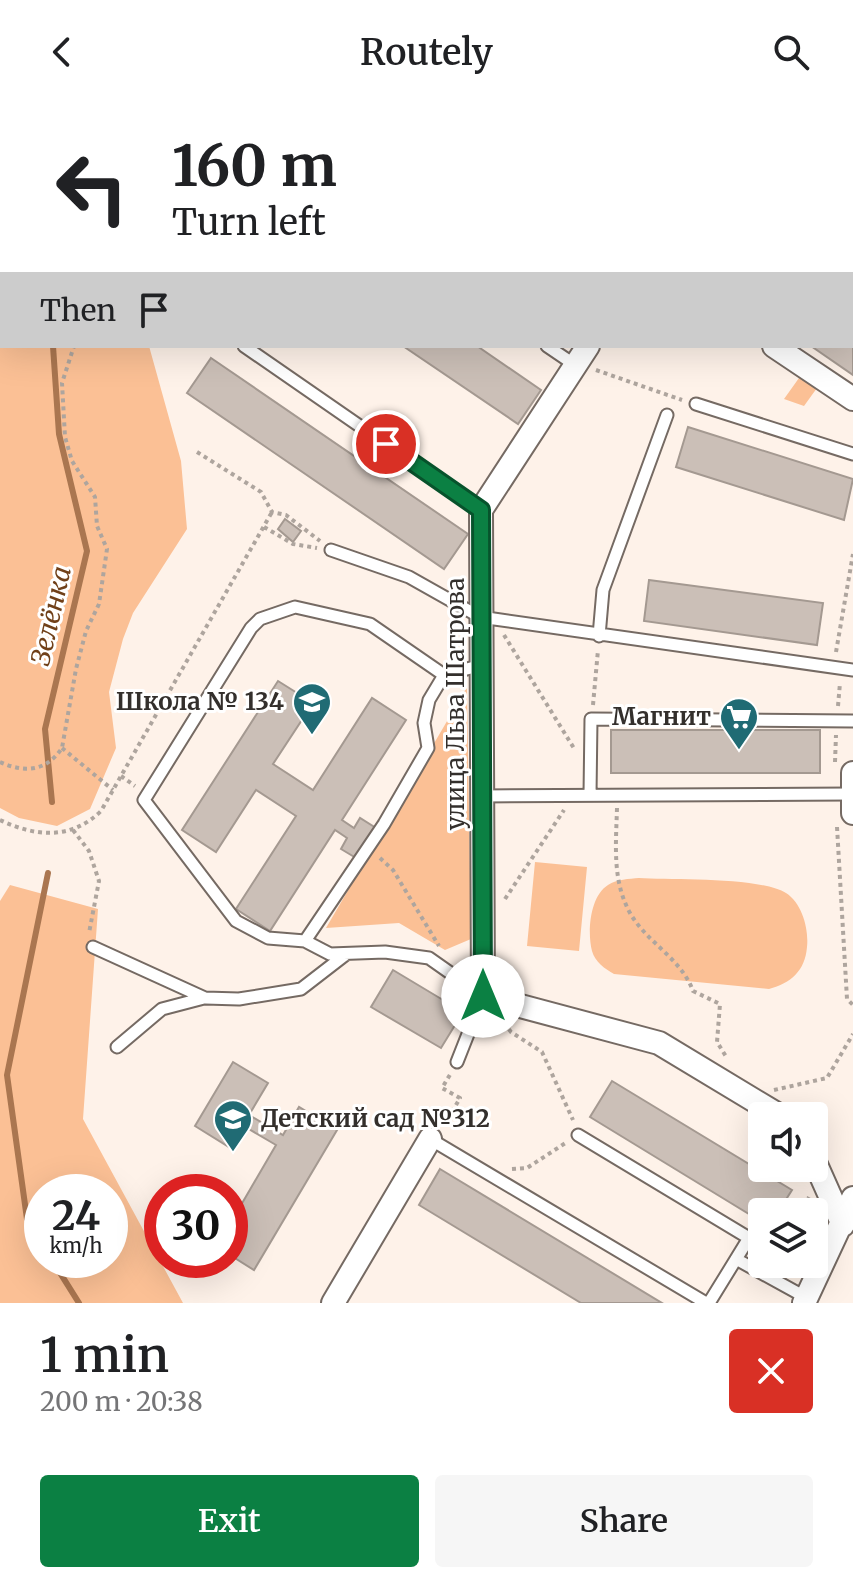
<!DOCTYPE html>
<meta charset="utf-8">
<style>
body{margin:0;font-family:Merriweather,serif;background:#f6f6f6;color:#202124;height:100vh;display:flex;flex-direction:column;font-size:30px;white-space:nowrap}
*{box-sizing:border-box;margin:0}
p{font-size:26px;color:#757577}
.icon{flex:none;width:44px;height:44px;fill:none;stroke:currentColor;stroke-width:2;stroke-linecap:round;stroke-linejoin:round}
.map{position:relative;height:1199px;overflow:hidden}
.panel{display:flex;flex-direction:column;background:#fff;flex:1}
.panel>*{flex:none}
.guide{position:absolute;left:0px;top:0px;width:854px;height:244px;box-shadow:0 8px 32px #0002;background:#fff;color:#202124;overflow:hidden}
.buttons{position:absolute;left:748px;top:998px;display:grid;gap:16px}
.buttons a{display:grid;place-items:center;width:80px;height:80px;border-radius:8px;background:#fff;box-shadow:0 8px 32px #0002;font-size:40px}
.speed{position:absolute;left:24px;top:1070px;display:flex;gap:16px;font-size:40px;font-weight:700;text-align:center}
.speed>*{display:grid;place-content:center;width:104px;height:104px;border-radius:50%;background:#fff;box-shadow:0 8px 32px #0002;line-height:1}
.speed small{font-size:20px;font-weight:400}
.speed .limit{border:12px solid #d22;background:#fff;color:#111}
.pin{position:absolute;display:grid;place-items:center;width:68px;height:68px;color:#fff;margin:-34px;border:4px solid #fff;border-radius:50%;box-shadow:0 2px 8px #0007}
.me{position:absolute;width:88px;margin:-44px;rotate:0deg;stroke-linejoin:round;filter:drop-shadow(0 0 6px #0008)}
.turn{display:flex;align-items:center;gap:28px;height:168px;padding:0 40px;font-size:36px}
.turn .icon{width:104px;height:104px;stroke-width:2.5}
.turn b{display:block;font-size:56px;line-height:68px}
.then{display:flex;align-items:center;height:76px;padding:0 40px;background:#0003;gap:16px;font-size:30px}
.round{display:grid;place-items:center;flex:none;width:84px;height:84px;border-radius:8px;background:#f6f6f6}
.summary{display:flex;align-items:center;justify-content:space-between;height:136px;padding:0 40px}
h1{font-size:48px;font-weight:600;line-height:60px}
.primary-button{display:flex;gap:16px;margin-top:auto;padding:16px 40px}
.primary-button a{flex:1;height:92px;border-radius:8px;background:#0b8043;color:#fff;font-size:32px;font-weight:600;line-height:92px;text-align:center}
.primary-button a+a{background:#f6f6f6;color:#202124}
header{display:flex;justify-content:space-between;align-items:center;height:104px;padding:0 40px;background:#fff;font-size:36px;font-weight:600}
.map>svg:first-child{display:block}
.green{fill:#fbc095;fill-rule:evenodd}
.lines{fill:none;stroke-linecap:round;stroke-linejoin:round}
.stream{stroke:#aa7650;stroke-width:6}
.building{fill:#cbbfb7;stroke:#a49991;stroke-width:2}
.lane-casing{stroke:#756a63;stroke-width:15}
.street-casing{stroke:#756a63;stroke-width:26}
.path{stroke:#aea59e;stroke-width:4;stroke-dasharray:4 4;stroke-linecap:butt}
.lane{stroke:#fff;stroke-width:11}
.street{stroke:#fff;stroke-width:22}
.route-casing{stroke:#07532c;stroke-width:20}
.route{stroke:#0b8043;stroke-width:14}
.labels{text-anchor:middle;stroke-width:6;stroke-linejoin:round;paint-order:stroke}
.poi-label{font-size:24px;font-weight:bold;fill:#332f2c;stroke:#fff;text-anchor:end}
.street-label{font-size:24px;fill:#332f2c;stroke:#fff}
.water-label{font-size:26px;font-style:italic;fill:#704019;stroke:#fff}
</style>
<header><svg class="icon" aria-label="back" viewBox="0 0 24 24"><path d="M15 5l-7 7 7 7"/></svg>Routely<svg class="icon" aria-label="search" viewBox="0 0 24 24"><circle cx="10" cy="10" r="6"/><path d="M15 15l6 6"/></svg></header>
<div class="map">
<svg width="853" height="1199" viewBox="0 0 853 1199">
<rect width="100%" height="100%" fill="#fef2e9"/>
<!-- green -->
<path class="green" d="M0 0H151L2 2V242H149L181 357 187 425 133 509 123 535 109 588 116 644 90 705 57 722 19 714 0 704Z
M799 274 817 284 804 302 784 295Z
M467 583 471 835 445 846 399 819 326 824Z
M535 758 587 763 579 847 527 842Z
M639 774C672 776 761 773 786 789 802 799 809 825 807 843 805 867 791 879 769 885L614 870C605 865 595 858 592 847 587 828 590 792 608 781 617 775 629 775 639 774Z
M10 781 98 805 83 1015 183 1199H0V797ZM42 1088H110V1156H42Z"/>
<g class="lines">
<!-- stream -->
<path class="stream" d="M50 2V0
M52 698 45 625 87 447 59 330 53 242
M42 1139 27 1115 7 971 48 769
M52 1156 79 1199"/>
</g>
<!-- building -->
<path class="building" d="M337 0H412L415 2H340Z
M788 0H853V46L852 2Z
M852 220 853 221V271L811 242H852Z
M403 242H477L541 286 518 320Z
M211 254 468 430 444 465 187 289Z
M688 323 853 375 844 416 676 363Z
M285 415 301 427 293 438 278 425Z
M649 476 823 499 817 541 644 517Z
M278 577 313 599 273 660 313 686 372 594 406 616 342 716 354 724 360 714 376 724 356 754 341 745 347 734 335 726 270 827 236 805 296 712 256 686 216 748 182 726Z
M611 626H820V669H611Z
M393 866 463 908 441 944 371 903Z
M233 958 268 979 249 1011 283 1031 299 1003 337 1026 254 1166 230 1151V1120L276 1041 242 1021 229 1043 195 1022Z
M612 977 792 1086 778 1108H762V1118L590 1013Z
M440 1065 662 1199H581L419 1101Z"/>
<g class="lines">
<defs>
<path id="lane" d="M135 0V2
M292 0 295 2
M244 242 481 406
M547 242 575 261
M696 300 853 350
M331 446 409 473 480 513 853 566
M599 532 603 486 667 311
M590 691 591 615 853 617
M483 692 852 690
M305 837 384 720 428 644 424 619 429 596 444 571
M93 843 205 894 239 895 301 885 345 851
M117 943 162 905 204 894
M457 958 483 892 429 854 385 848 330 850 305 837 268 834 236 817 144 696 251 524 260 515 295 503 370 520 444 571 482 561
M578 1031 749 1134 709 1199
M430 1035 706 1199
M736 1155 807 1194"/>
<path id="street" d="M659 0 663 2
M253 2 254 0
M852 79 853 80
M588 242 481 406 483 892 659 939 780 1012
M774 242 853 295
M853 669V709
M814 1056 843 1121
M333 1199 430 1035
M804 1199 853 1094"/>
</defs>
<!-- lane casing -->
<use href="#lane" class="lane-casing"/>
<!-- street casing -->
<use href="#street" class="street-casing"/>
<!-- path -->
<path class="path" d="M62 2 64 0
M577 2V0
M596 266 682 296
M197 348 261 388 272 408 286 411 320 437
M264 423 293 440 317 444
M504 531 575 646
M836 548 853 450
M593 601 598 546
M838 602 840 579
M62 644 113 686
M0 658C24 669 46 668 62 644L76 565 86 527 99 500 107 445 97 422 95 393 72 357 65 333 62 279 74 242
M835 658 836 631
M121 672 135 682
M617 704C616 741 612 776 630 809 647 839 681 854 693 887L720 900 717 938 727 954
M0 716C36 733 71 736 101 707L272 408
M837 723 847 895 853 901
M73 726 89 747 99 777 89 829
M380 754 393 766 439 842
M505 795 564 706
M504 919 511 928 542 948 573 1016
M774 986 827 974 853 930
M448 1015 460 994 442 984 451 969
M512 1065 527 1064 567 1038
M800 1108 809 1093"/>
<!-- lane -->
<use href="#lane" class="lane"/>
<!-- street -->
<use href="#street" class="street"/>
</g>
<g class="lines">
<defs>
<path id="route" d="M386 340 481 406 483 892"/>
</defs>
<!-- route casing -->
<use href="#route" class="route-casing"/>
<!-- route -->
<use href="#route" class="route"/>
</g>
<!-- icons -->
<defs>
<symbol id="school-pin" viewBox="-11 -11 22 30"><path d="M0 17L-7.5 6A9.5 9.5 0 1 1 7.5 6Z" fill="#206b74" stroke="#fff"/><path d="M0-5L7-2L0 1L-7-2ZM-4 1L0 2.5L4 1V4Q0 6-4 4Z" fill="#fff"/></symbol>
<symbol id="supermarket-pin" viewBox="-11 -11 22 30"><path d="M0 17L-7.5 6A9.5 9.5 0 1 1 7.5 6Z" fill="#206b74" stroke="#fff"/><path d="M-6-5.5h2.5l.6 2H6L4.5 2H-2.5L-4.4-4H-6ZM-1.5 3.2a1.3 1.3 0 1 0 .1 0ZM3 3.2a1.3 1.3 0 1 0 .1 0Z" fill="#fff"/></symbol>
</defs>
<g fill-rule="evenodd">
<use href="#school-pin" x="290" y="576" width="44" height="60"/>
<use href="#supermarket-pin" x="717" y="591" width="44" height="60"/>
<use href="#school-pin" x="211" y="993" width="44" height="60"/>
</g>
<g class="labels">
<!-- poi labels -->
<g class="poi-label">
<text x="284" y="606">Школа № 134</text>
<text x="711" y="621">Магнит</text>
<text x="261" y="1023" text-anchor="start">Детский сад №312</text>
</g>
<!-- street labels -->
<g class="street-label">
<text transform="translate(456 600) rotate(-90)" y="8">улица Льва Шатрова</text>
</g>
<!-- water labels -->
<g class="water-label">
<text transform="translate(51 512) rotate(-77)" y="9">Зелёнка</text>
</g>
</g>
</svg>
<div class="buttons">
<a><svg class="icon" aria-label="sound" viewBox="0 0 24 24"><path d="M4 9h4l5-4v14l-5-4H4zM17 9q2 3 0 6"/></svg></a>
<a><svg class="icon" aria-label="layers" viewBox="0 0 24 24"><path d="M12 4l9 5-9 5-9-5zM3 14l9 5 9-5"/></svg></a>
</div>
<div class="speed"><div>24<small>km/h</small></div><div class="limit">30</div></div>
<div class="pin" style="left:386px;top:340px;background:#d93025"><svg class="icon" aria-label="arrive" viewBox="0 0 24 24"><path d="M6 21V4h12l-3 4 3 4H6"/></svg></div>
<svg class="me" style="left:483px;top:892px" viewBox="-20 -20 40 40"><circle r="19" fill="#fff"/><path d="M0-13L10 11 0 6-10 11z" fill="#0b8043"/></svg>
<div class="guide">
<div class="turn"><svg class="icon" aria-label="left" viewBox="0 0 24 24"><path d="M17 20v-9H6M10 6l-5 5 5 5"/></svg><div><b>160 m</b>Turn left</div></div>
<div class="then">Then<svg class="icon" aria-label="arrive" viewBox="0 0 24 24"><path d="M6 21V4h12l-3 4 3 4H6"/></svg></div>
</div>
</div>
<section class="panel">
<div class="summary"><div><h1>1 min</h1><p>200 m · 20:38</p></div><a class="round" style="background:#d93025;color:#fff"><svg class="icon" aria-label="close" viewBox="0 0 24 24"><path d="M6 6l12 12M18 6L6 18"/></svg></a></div>
<div class="primary-button"><a>Exit</a><a>Share</a></div>
</section>
